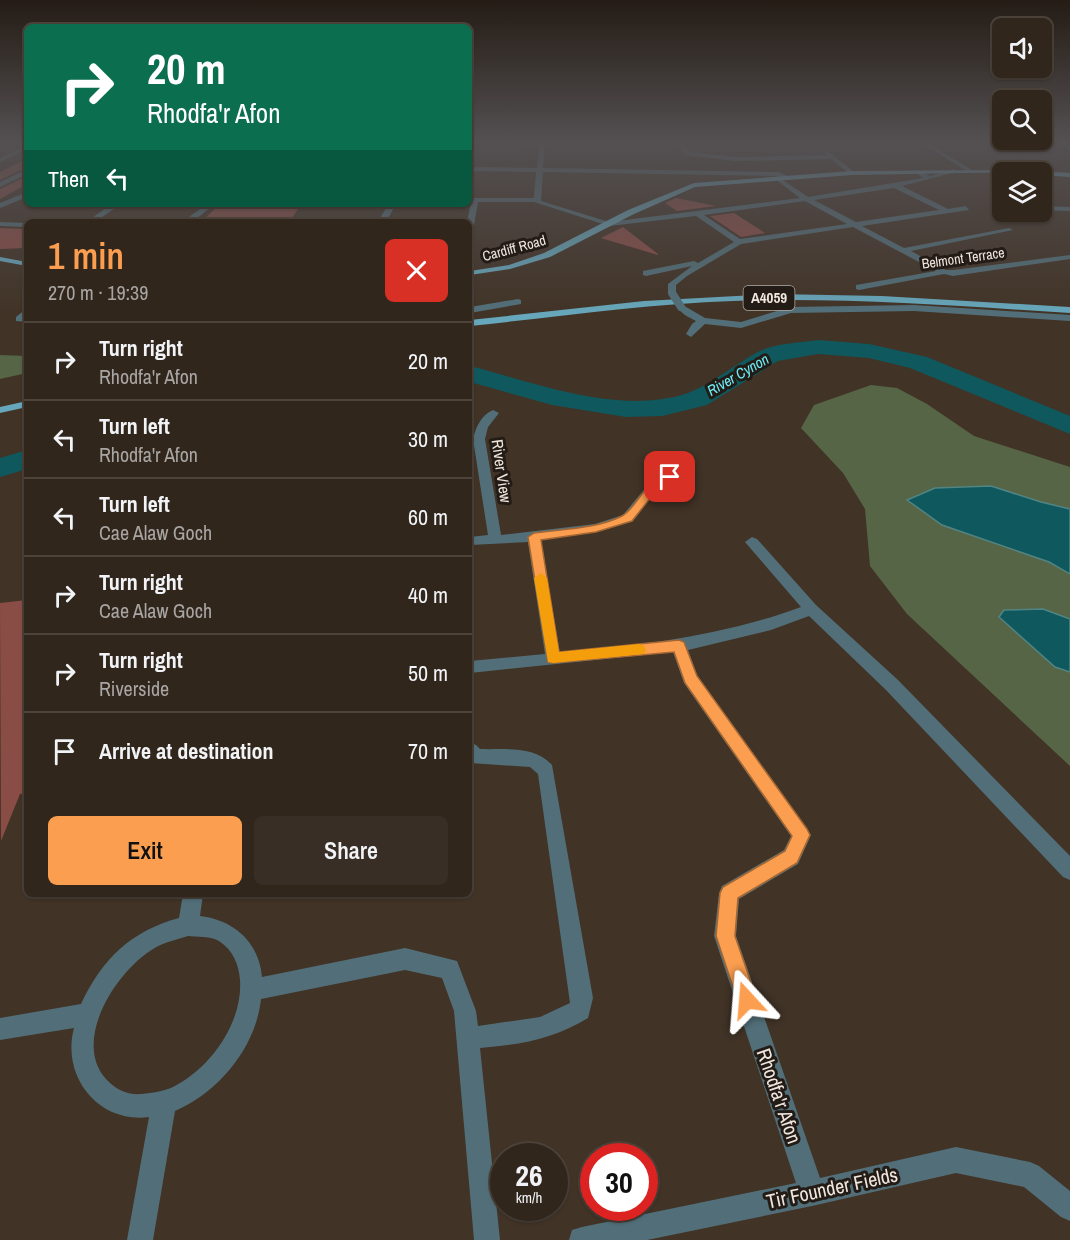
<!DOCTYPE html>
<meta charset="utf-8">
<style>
body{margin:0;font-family:"Archivo Narrow",sans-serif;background:#392e25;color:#f1f3f6;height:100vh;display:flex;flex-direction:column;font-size:22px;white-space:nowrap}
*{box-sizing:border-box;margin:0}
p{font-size:20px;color:#a8a5a3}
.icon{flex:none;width:33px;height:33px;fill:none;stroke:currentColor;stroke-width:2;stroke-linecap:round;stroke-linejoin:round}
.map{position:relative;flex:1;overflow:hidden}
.side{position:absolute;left:24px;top:219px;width:448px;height:678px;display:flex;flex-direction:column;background:#31261c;border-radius:9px;box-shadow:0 2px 4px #0004,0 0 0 2px #4c433b}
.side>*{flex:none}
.hud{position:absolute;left:24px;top:24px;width:448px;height:183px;border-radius:9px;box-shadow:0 2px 4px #0004,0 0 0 2px #4c433b;background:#0b6e4f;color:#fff;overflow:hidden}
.controls{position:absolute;left:992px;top:18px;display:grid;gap:12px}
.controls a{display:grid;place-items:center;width:60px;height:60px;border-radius:9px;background:#31261c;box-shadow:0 2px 4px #0004,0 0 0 2px #4c433b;font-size:30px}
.speed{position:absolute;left:490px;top:1143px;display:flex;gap:12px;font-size:30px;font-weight:700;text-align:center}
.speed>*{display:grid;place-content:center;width:78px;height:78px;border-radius:50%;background:#31261c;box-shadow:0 2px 4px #0004,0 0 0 2px #4c433b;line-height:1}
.speed small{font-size:15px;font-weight:400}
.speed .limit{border:9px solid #d22;background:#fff;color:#111}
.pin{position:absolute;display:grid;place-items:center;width:51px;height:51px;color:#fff;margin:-26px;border-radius:12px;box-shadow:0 3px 9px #0006}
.me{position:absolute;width:66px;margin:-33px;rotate:341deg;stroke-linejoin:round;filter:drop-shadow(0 0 4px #0008)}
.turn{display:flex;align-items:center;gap:21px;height:126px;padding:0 24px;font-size:27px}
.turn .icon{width:78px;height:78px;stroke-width:2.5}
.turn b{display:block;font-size:42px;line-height:51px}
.then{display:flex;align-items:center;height:57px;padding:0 24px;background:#0003;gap:12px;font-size:22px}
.round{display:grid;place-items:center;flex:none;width:63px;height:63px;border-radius:9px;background:#392e25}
.overview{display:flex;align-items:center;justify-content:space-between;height:102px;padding:0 24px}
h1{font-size:36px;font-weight:600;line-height:45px;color:#fb9e50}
.action{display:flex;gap:12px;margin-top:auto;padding:12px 24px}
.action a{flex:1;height:69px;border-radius:9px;background:#fb9e50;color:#111;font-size:24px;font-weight:600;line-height:69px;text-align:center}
.action a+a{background:#392e25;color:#f1f3f6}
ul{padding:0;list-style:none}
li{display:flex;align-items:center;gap:18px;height:78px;padding:0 24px;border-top:2px solid #4c433b}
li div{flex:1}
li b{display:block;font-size:22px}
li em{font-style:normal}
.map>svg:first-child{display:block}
.green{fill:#556546}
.water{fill:#0f595e;stroke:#528484;stroke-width:1.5}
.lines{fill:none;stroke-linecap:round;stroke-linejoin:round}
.river{fill:#0f595e;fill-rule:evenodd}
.building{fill:#8a4d46}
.minor{fill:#526f79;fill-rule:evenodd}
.major{fill:#67a7bb;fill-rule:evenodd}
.minor-bridge{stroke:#526f79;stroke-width:8}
.route{fill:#fb9e50;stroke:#a36734;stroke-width:1.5}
.slow{fill:#f59e0b}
.labels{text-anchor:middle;stroke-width:6;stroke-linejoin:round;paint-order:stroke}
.far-street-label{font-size:14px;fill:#efe7de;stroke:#231c16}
.shield{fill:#231c16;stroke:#b2aaa2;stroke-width:1.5}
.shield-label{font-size:15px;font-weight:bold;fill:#efe7de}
.far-water-label{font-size:15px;font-style:italic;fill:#6cecf7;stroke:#231c16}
.street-label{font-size:16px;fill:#efe7de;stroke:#231c16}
.near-street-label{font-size:20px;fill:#efe7de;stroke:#231c16}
</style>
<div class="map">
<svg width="1070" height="1240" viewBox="0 0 1070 1240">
<rect width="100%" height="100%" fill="#413326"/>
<!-- green -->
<path class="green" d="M0 355 27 356V373L0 379Z
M871 385 897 388 927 404 974 436 1070 467V766L907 614 870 566 865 509 843 473 801 428 814 405Z"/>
<!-- water -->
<path class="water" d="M991 486 1041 502 1070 509V574L1049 562 942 525 907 500 935 488Z
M1043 609 1070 619V672L1055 667 999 617 1004 610Z"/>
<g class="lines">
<!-- river -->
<path class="river" d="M818 340 869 344 927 357 1070 416V434L910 368 869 358 818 354 778 361 707 405 662 416 626 417 552 405 470 382V366C536 383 617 415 685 394 710 386 736 363 760 351 776 343 800 343 818 340Z
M27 450V469L0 477V458Z"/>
</g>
<!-- building -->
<path class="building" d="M27 159V167L0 180V172Z
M27 176V184L0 199V189Z
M676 198 716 206 677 211 665 203Z
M220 204 300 206 289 222H201Z
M734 213 765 233 741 237 710 216Z
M623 227 658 254V255L601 238Z
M0 228 27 229V248L0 249Z
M27 600V793L20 794 1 841 0 603Z"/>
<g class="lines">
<!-- minor -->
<path class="minor" d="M512 140H545L543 168 779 172 790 177 787 179 778 176 543 172 541 201 609 222 800 198 775 179 777 176 808 197 923 178 915 172 918 170 930 176 954 169 956 172 902 186 948 209 966 206 969 210 862 226 904 248 1009 228 1013 230 911 251 946 270H953L1070 255V259L953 276 944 274 859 290 856 289V285L936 271 853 227 741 244 687 276 676 285V293L672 296 668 293V284L692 266 646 276 643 275V271L694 261 698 263 734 242 696 216 609 226 534 202H478L474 225 470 227V222H467L471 202 470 198H534L536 172 470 171V167L537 168 539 145H522ZM894 188 939 210 856 222 814 200ZM805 201 847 224 740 239 704 215Z
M638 140H817L682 142 689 152 736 157 827 155 824 152 827 150 855 173 850 174 831 159 736 161 685 155 677 142Z
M917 140H924L973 171 968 172Z
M1057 140H1064L1070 146V151Z
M27 145V149L0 162V158Z
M27 169V174L0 187V182Z
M27 192V197L0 208V203Z
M112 204H121L95 222H86Z
M207 204H215L192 222 142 221 146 219 185 220Z
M388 204H396L386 222H378Z
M1041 206 1070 207V211L1041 210Z
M0 222 27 223V227L0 226Z
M518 299 521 300V304L470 313V307Z
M681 304 705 318 741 322 790 307 914 305 1070 315V321L914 311 791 313 741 328 705 324 691 337 686 334 692 324 696 321C688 317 682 314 677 307Z
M27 308V322L16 321V317Z
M493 410 499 413 488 427 485 439 501 535 595 524 623 515 647 486 662 476 650 468V462H658L676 476 655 492 633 521 596 532 541 540 560 653C642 645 723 636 801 607L745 542 752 537 757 539 816 605 898 680 1070 856V880L1063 877 886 690 809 616 771 630 688 650 697 675 811 835 798 864 739 899 736 936 820 1178 956 1147 1030 1162 1039 1166 1070 1191V1221L1061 1217 1024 1187 956 1173 812 1206 647 1240H569L572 1230 582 1227 796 1183 714 936 719 893 722 886 784 850 791 836 684 683 673 652 470 673V661L545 654 528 542 470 545V537L488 535 473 439C476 427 481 415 493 410Z
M470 742 476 745 480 749C505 750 534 745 552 765L593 998 588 1018C554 1039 519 1045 480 1048L500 1240H474L454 1011 442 978 405 970 261 999C256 1047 219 1092 175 1111L153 1240H127L149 1117C98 1124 61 1076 74 1028L0 1040V1018L81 1004C102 959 131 931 179 918L183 894H203L200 916C234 920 259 942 262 977L405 948 457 961 476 1011 478 1026 540 1017 570 1003 538 774 530 767 470 763ZM188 936C197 937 211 936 219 941 233 950 239 965 240 980 243 1022 211 1068 173 1087 164 1091 152 1093 142 1094 127 1095 116 1090 106 1079 72 1041 115 974 150 951 161 943 175 940 188 936Z"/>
<!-- major -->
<path class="major" d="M1019 170 1022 172 852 175 695 187 634 214 550 257 510 269 470 275V271L509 265 544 253 628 210 694 183 852 171Z
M1041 171 1070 173V177L1041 175V172H1038Z
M0 257 27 262V266L0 261Z
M775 294 882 296 1070 307V313C958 306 845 297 733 301 644 304 557 317 470 326V320L644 301Z
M27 401V407L0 413V407Z"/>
<!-- minor-bridge -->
<path class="minor-bridge" d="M672 293 681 307"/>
</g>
<!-- sky -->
<linearGradient id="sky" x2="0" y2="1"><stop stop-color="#241c15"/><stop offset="0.45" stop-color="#545052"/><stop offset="1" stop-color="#545052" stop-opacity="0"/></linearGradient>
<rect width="1070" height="314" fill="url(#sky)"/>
<!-- route -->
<path class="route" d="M670 473 675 477 674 479 655 492 632 521 596 532 541 540 559 652 679 640 684 642 697 676 807 829 810 835 797 863 738 898 735 936 757 1000 754 1008 747 1011 740 1008 716 936 720 893 723 887 785 851 792 836 685 683 674 652 553 663 548 662 528 537 534 533C562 529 596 529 622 516 638 507 643 481 670 473Z"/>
<!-- slow -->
<path class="slow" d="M541 573 547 578 559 652 639 644 644 646 646 650 644 654 553 663 548 662 534 578Z"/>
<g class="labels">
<!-- far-street labels -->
<g class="far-street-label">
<text transform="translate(514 248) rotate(-15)" y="5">Cardiff Road</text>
<text transform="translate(963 258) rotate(-8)" y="5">Belmont Terrace</text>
</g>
<!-- shield labels -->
<rect class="shield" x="743.5" y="286" width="51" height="24" rx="4.5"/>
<g class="shield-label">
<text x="769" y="303">A4059</text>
</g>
<!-- far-water labels -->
<g class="far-water-label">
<text transform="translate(738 375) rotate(-30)" y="5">River Cynon</text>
</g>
<!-- street labels -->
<g class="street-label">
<text transform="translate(502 471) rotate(82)" y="6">River View</text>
</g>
<!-- near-street labels -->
<g class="near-street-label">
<text transform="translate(779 1096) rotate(71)" y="7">Rhodfa'r Afon</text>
<text transform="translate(832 1188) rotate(-12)" y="7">Tir Founder Fields</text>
</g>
</g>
</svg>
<div class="controls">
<a><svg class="icon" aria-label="sound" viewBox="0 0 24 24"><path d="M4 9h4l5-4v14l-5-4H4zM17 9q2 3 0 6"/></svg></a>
<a><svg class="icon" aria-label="search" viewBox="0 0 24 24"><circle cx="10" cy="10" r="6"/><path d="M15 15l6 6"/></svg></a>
<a><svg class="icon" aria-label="layers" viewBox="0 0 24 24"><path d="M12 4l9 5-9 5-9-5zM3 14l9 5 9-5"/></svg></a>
</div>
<div class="speed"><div>26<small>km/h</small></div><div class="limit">30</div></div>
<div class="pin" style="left:670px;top:477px;background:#d93025"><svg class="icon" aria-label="arrive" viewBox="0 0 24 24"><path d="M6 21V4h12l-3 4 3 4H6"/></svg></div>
<svg class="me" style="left:747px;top:1000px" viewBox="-20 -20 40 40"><path d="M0-17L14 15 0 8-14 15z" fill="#fb9e50" stroke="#fff" stroke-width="4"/></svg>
<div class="hud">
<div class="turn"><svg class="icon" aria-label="right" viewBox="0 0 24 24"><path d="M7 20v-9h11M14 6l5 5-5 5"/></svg><div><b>20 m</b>Rhodfa'r Afon</div></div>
<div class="then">Then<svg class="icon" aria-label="left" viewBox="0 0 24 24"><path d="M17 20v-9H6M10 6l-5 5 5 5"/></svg></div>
</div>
<section class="side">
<div class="overview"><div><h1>1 min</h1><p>270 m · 19:39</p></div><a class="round" style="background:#d93025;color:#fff"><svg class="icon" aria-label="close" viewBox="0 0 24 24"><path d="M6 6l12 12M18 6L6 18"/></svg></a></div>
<ul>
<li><svg class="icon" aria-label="right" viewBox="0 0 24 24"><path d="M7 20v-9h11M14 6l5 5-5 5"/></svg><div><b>Turn right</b><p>Rhodfa'r Afon</p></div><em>20 m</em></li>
<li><svg class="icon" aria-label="left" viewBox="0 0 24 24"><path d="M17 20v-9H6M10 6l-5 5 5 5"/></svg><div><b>Turn left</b><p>Rhodfa'r Afon</p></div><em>30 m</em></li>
<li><svg class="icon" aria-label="left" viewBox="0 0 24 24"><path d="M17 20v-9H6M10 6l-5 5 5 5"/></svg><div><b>Turn left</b><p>Cae Alaw Goch</p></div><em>60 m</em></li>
<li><svg class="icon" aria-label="right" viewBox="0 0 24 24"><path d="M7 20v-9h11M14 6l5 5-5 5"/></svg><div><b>Turn right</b><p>Cae Alaw Goch</p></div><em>40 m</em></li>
<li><svg class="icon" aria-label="right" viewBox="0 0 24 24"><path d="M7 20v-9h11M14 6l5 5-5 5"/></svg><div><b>Turn right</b><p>Riverside</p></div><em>50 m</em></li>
<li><svg class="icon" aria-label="arrive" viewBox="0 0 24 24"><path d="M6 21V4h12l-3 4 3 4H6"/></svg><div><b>Arrive at destination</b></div><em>70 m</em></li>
</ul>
<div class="action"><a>Exit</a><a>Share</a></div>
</section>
</div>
